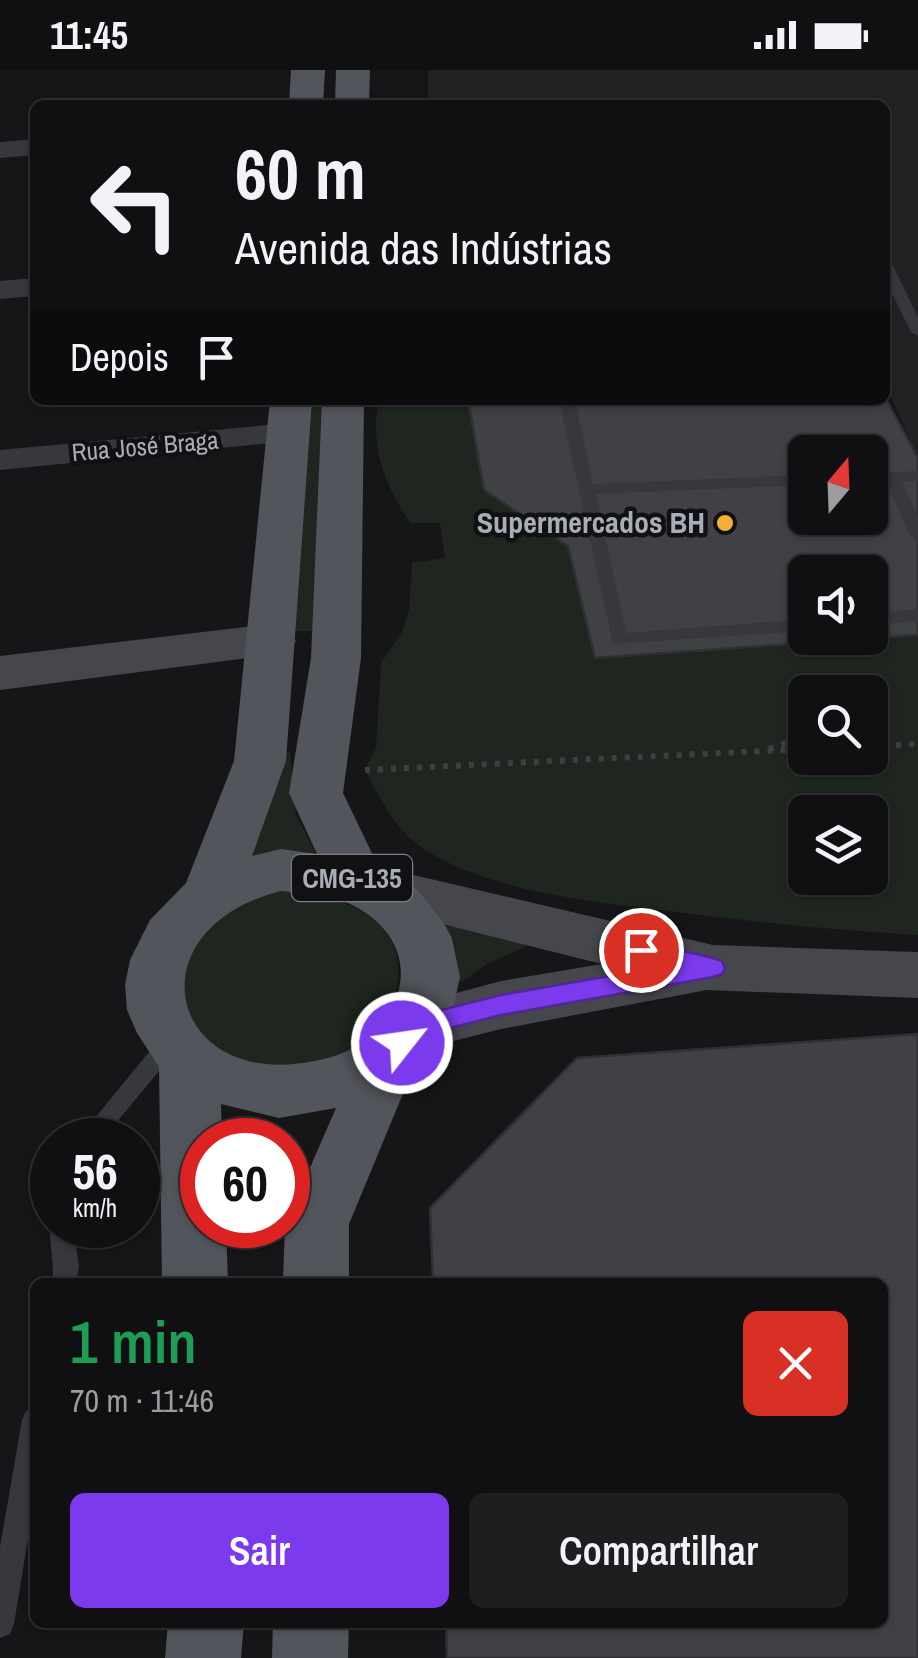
<!DOCTYPE html>
<html lang="pt">
<meta charset="utf-8">
<style>
body{margin:0;font-family:"Archivo Narrow",sans-serif;background:#1e1e20;color:#f1f3f6;height:100vh;display:flex;flex-direction:column;font-size:38px;white-space:nowrap}
*{box-sizing:border-box;margin:0}
p{font-size:32px;color:#9c9d9f}
.icon{flex:none;width:55px;height:55px;fill:none;stroke:currentColor;stroke-width:2;stroke-linecap:round;stroke-linejoin:round}
.map{position:relative;flex:1;overflow:hidden}
.sheet{position:absolute;left:30px;top:1208px;width:858px;height:350px;display:flex;flex-direction:column;background:#101012;border-radius:15px;box-shadow:0 2px 8px #0004,0 0 0 2px #303032}
.sheet>*{flex:none}
.top-card{position:absolute;left:30px;top:30px;width:860px;height:305px;border-radius:15px;box-shadow:0 2px 8px #0004,0 0 0 2px #303032;background:#101012;color:#f1f3f6;overflow:hidden}
.needle{width:65px;rotate:19deg}
.fabs{position:absolute;left:788px;top:365px;display:grid;gap:20px}
.fabs a{display:grid;place-items:center;width:100px;height:100px;border-radius:15px;background:#101012;box-shadow:0 2px 8px #0004,0 0 0 2px #303032;font-size:50px}
.speed{position:absolute;left:30px;top:1048px;display:flex;gap:20px;font-size:50px;font-weight:700;text-align:center}
.speed>*{display:grid;place-content:center;width:130px;height:130px;border-radius:50%;background:#101012;box-shadow:0 2px 8px #0004,0 0 0 2px #303032;line-height:1}
.speed small{font-size:25px;font-weight:400}
.speed .limit{border:15px solid #d22;background:#fff;color:#111}
.pin{position:absolute;display:grid;place-items:center;width:85px;height:85px;color:#fff;margin:-42px;border:5px solid #fff;border-radius:50%;box-shadow:0 2px 10px #0007}
.me{position:absolute;width:110px;margin:-55px;rotate:60deg;stroke-linejoin:round;filter:drop-shadow(0 0 8px #0008)}
.turn{display:flex;align-items:center;gap:35px;height:210px;padding:0 40px;font-size:45px}
.turn .icon{width:130px;height:130px;stroke-width:2.5}
.turn b{display:block;font-size:70px;line-height:85px}
.then{display:flex;align-items:center;height:95px;padding:0 40px;background:#0003;gap:20px;font-size:38px}
.round{display:grid;place-items:center;flex:none;width:105px;height:105px;border-radius:15px;background:#1e1e20}
.overview{display:flex;align-items:center;justify-content:space-between;height:170px;padding:0 40px}
h1{font-size:60px;font-weight:600;line-height:75px;color:#1e9e55}
.cta{display:flex;gap:20px;margin-top:auto;padding:20px 40px}
.cta a{flex:1;height:115px;border-radius:15px;background:#7c3aed;color:#fff;font-size:40px;font-weight:600;line-height:115px;text-align:center}
.cta a+a{background:#1e1e20;color:#f1f3f6}
.status{display:flex;justify-content:space-between;align-items:center;height:70px;padding:0 50px;background:#101012;direction:ltr}
.status svg{height:28px;fill:currentColor}
.map>svg:first-child{display:block}
.built{fill:#222225}
.green{fill:#1e261f;fill-rule:evenodd}
.building{fill:#404145;stroke:#303034;stroke-width:2.5;fill-rule:evenodd}
.lines{fill:none;stroke-linecap:round;stroke-linejoin:round}
.path{stroke:#3d3f44;stroke-width:6;stroke-dasharray:5 8;stroke-linecap:butt}
.lane{fill:#37383d;fill-rule:evenodd}
.street{fill:#37383d;fill-rule:evenodd}
.secondary{fill:#45474d;fill-rule:evenodd}
.primary{fill:#53555c;fill-rule:evenodd}
.route{fill:#7c3aed;stroke:#51269a;stroke-width:2.5}
.poi-dot{fill:#f2b134;stroke:#111113;stroke-width:4}
.labels{text-anchor:middle;stroke-width:9;stroke-linejoin:round;paint-order:stroke}
.far-street-label{font-size:25px;fill:#a8adb8;stroke:#111113}
.shield{fill:#111113;stroke:#7b7e86;stroke-width:2.5}
.shield-label{font-size:28px;font-weight:bold;fill:#a8adb8}
.poi-label{font-size:30px;font-weight:bold;fill:#a8adb8;stroke:#111113;text-anchor:end}
</style>
<div class="status"><b>11:45</b><svg viewBox="0 0 49 12"><path d="M0 12V9h3v3zM5 12V6h3v6zM10 12V3h3v9zM15 12V0h3v12zM26 1h20v11H26zM47 4h2v5h-2z"/></svg></div>
<div class="map">
<svg width="918" height="1588" viewBox="0 0 918 1588">
<rect width="100%" height="100%" fill="#161618"/>
<!-- built -->
<path class="built" d="M428 0H918V388L885 313V35H428Z"/>
<!-- green -->
<path class="green" d="M302 330H331L323 561H292Z
M379 330H468L484 419 568 476 595 588 918 565V865C831 860 745 851 659 840 582 830 498 822 430 783 397 764 382 732 365 700L376 678 381 593 402 562 409 541 412 493 445 488 440 453H410C385 415 369 376 379 330ZM805 622H870V688H805ZM805 742H870V808H805Z
M283 682H290L296 745 319 790 246 794Z
M278 818C330 823 405 842 398 910 396 933 383 955 373 975L280 1008 181 965 176 889 224 837Z
M436 845 538 871 487 894 460 913 453 868Z"/>
<!-- building -->
<path class="building" d="M885 327 918 388V565L595 588 568 476 484 420 468 330ZM805 382H870V448H805ZM805 502H870V568H805Z
M918 964V1588H447L446 1552H882V1212H433L430 1138 577 988Z"/>
<g class="lines">
<!-- path -->
<path class="path" d="M870 643 876 640
M870 676 918 674
M769 679 805 666
M365 700 805 679"/>
<!-- lane -->
<path class="lane" d="M885 190 892 194 918 247V266L911 262 885 209Z
M559 330H575L593 414 805 405V415L596 424 626 563 805 549V561L613 574Z
M918 401V411L902 412 918 447V471L910 466 886 412 870 413V403Z
M918 539V551L870 555V543Z
M170 963 178 966 181 972 178 978 102 1070H77L162 966Z
M52 1148V1155H73L79 1197 76 1212H52C56 1191 46 1168 52 1148Z
M35 1338V1426L14 1554 10 1564 0 1568V1477L22 1350 26 1341Z"/>
<!-- street -->
<path class="street" d="M35 69V85L0 88V72Z
M35 208V226L0 229V211Z
M290 353 301 356 306 363 301 370 0 400V380Z"/>
<!-- secondary -->
<path class="secondary" d="M271 554 288 559 296 571 288 583 0 620V586Z
M375 796 713 875 918 882V928L707 920 501 959 418 980 397 973 388 956 397 939 501 911 602 894 355 832 347 817 355 802Z"/>
<!-- primary -->
<path class="primary" d="M291 0H325L323 35H289Z
M336 0H370L369 35H335Z
M270 330H312L286 691 252 786 281 779 317 784 289 723 311 588 322 330H364L361 588 343 723 380 800 416 818 443 852 452 868 460 907 451 947 412 1002 349 1154V1212H283L285 1155 336 1038 279 1048 221 1034 222 1070H202V1155H226L228 1212H162L159 997 137 963 127 940 125 915 130 890 150 850 186 813 234 691ZM281 821C300 823 324 823 341 830 400 854 420 905 380 957 364 976 338 987 314 991 168 1021 130 859 281 821Z
M168 1552H244L241 1588H165Z
M273 1552H349L348 1588H272Z"/>
</g>
<!-- route -->
<path class="route" d="M641 871 713 888 722 891 725 898 722 904 713 907 501 945 426 964 411 980 402 983 394 980 390 973 409 949 418 946 501 925 667 896 632 887 629 880 632 874Z"/>
<!-- markers -->
<circle class="poi-dot" cx="725" cy="453" r="10"/>
<g class="labels">
<!-- far-street labels -->
<g class="far-street-label">
<text transform="translate(145 376) rotate(-5)" y="9">Rua José Braga</text>
</g>
<!-- shield labels -->
<rect class="shield" x="292" y="785" width="120" height="46" rx="8"/>
<g class="shield-label">
<text x="352" y="818">CMG-135</text>
</g>
<!-- poi labels -->
<g class="poi-label">
<text x="705" y="463">Supermercados BH</text>
</g>
</g>
</svg>
<div class="fabs">
<a><svg class="needle" viewBox="-14 -14 28 28"><path d="M0-13l5 13h-10z" fill="#e53935"/><path d="M0 13l5-13h-10z" fill="#9c9d9f"/></svg></a>
<a><svg class="icon" aria-label="sound" viewBox="0 0 24 24"><path d="M4 9h4l5-4v14l-5-4H4zM17 9q2 3 0 6"/></svg></a>
<a><svg class="icon" aria-label="search" viewBox="0 0 24 24"><circle cx="10" cy="10" r="6"/><path d="M15 15l6 6"/></svg></a>
<a><svg class="icon" aria-label="layers" viewBox="0 0 24 24"><path d="M12 4l9 5-9 5-9-5zM3 14l9 5 9-5"/></svg></a>
</div>
<div class="speed"><div>56<small>km/h</small></div><div class="limit">60</div></div>
<div class="pin" style="left:641px;top:880px;background:#d93025"><svg class="icon" aria-label="arrive" viewBox="0 0 24 24"><path d="M6 21V4h12l-3 4 3 4H6"/></svg></div>
<svg class="me" style="left:402px;top:973px" viewBox="-20 -20 40 40"><circle r="17" fill="#7c3aed" stroke="#fff" stroke-width="3"/><path d="M0-11L8 9 0 5-8 9z" fill="#fff"/></svg>
<div class="top-card">
<div class="turn"><svg class="icon" aria-label="left" viewBox="0 0 24 24"><path d="M17 20v-9H6M10 6l-5 5 5 5"/></svg><div><b>60 m</b>Avenida das Indústrias</div></div>
<div class="then">Depois<svg class="icon" aria-label="arrive" viewBox="0 0 24 24"><path d="M6 21V4h12l-3 4 3 4H6"/></svg></div>
</div>
<section class="sheet">
<div class="overview"><div><h1>1 min</h1><p>70 m · 11:46</p></div><a class="round" style="background:#d93025;color:#fff"><svg class="icon" aria-label="close" viewBox="0 0 24 24"><path d="M6 6l12 12M18 6L6 18"/></svg></a></div>
<div class="cta"><a>Sair</a><a>Compartilhar</a></div>
</section>
</div>
